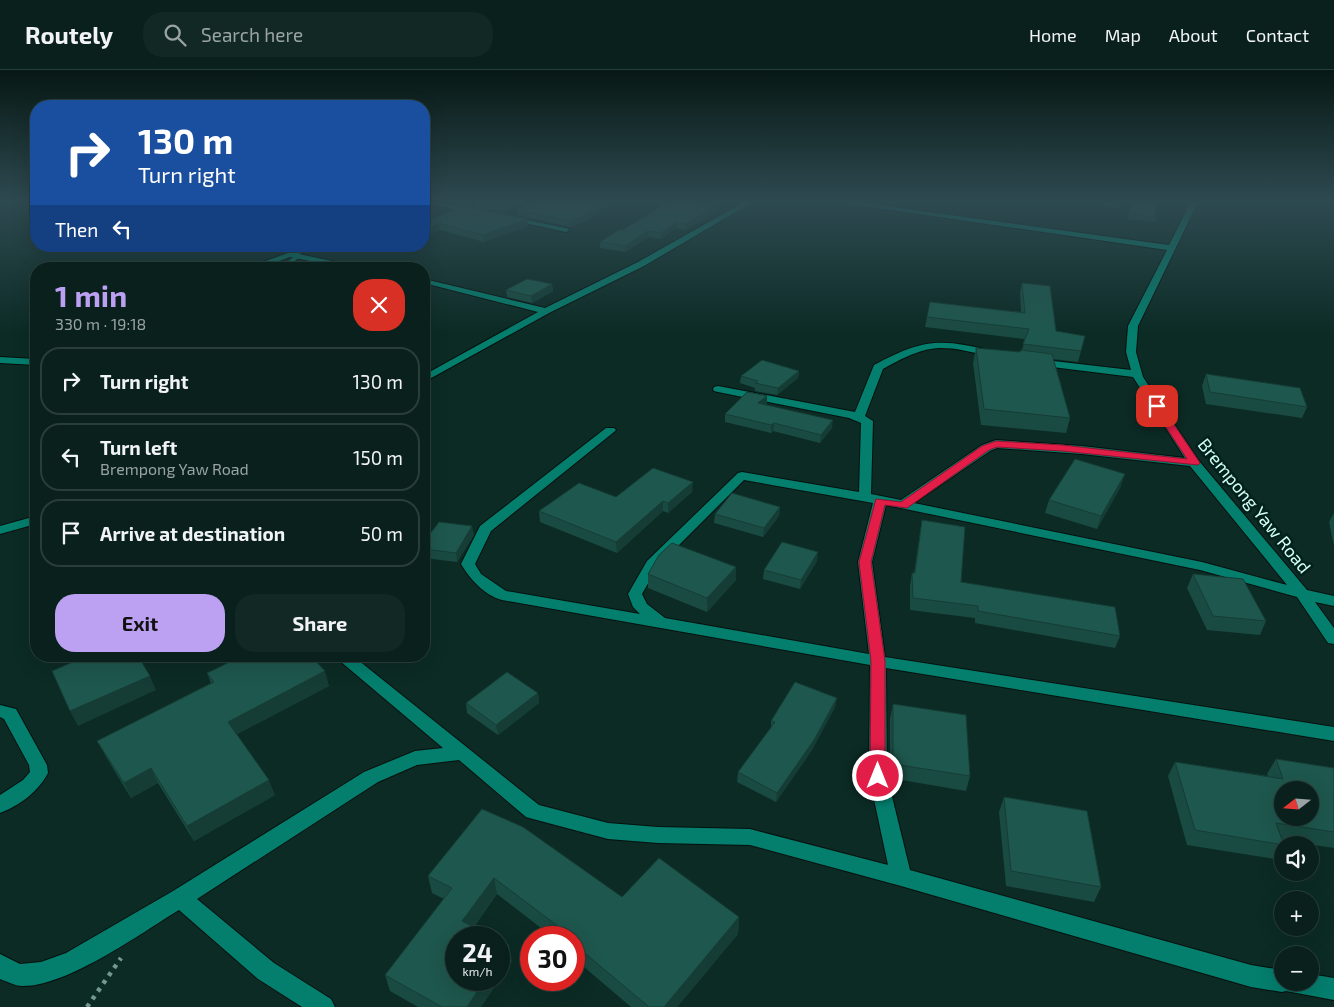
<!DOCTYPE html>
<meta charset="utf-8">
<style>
body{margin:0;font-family:"Exo 2",sans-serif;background:#122825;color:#f1f3f6;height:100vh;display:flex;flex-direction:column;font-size:19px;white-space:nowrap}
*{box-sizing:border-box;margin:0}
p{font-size:16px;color:#99a3a3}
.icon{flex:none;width:28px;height:28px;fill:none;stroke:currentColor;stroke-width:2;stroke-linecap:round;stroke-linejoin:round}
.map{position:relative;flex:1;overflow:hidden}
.sheet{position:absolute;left:30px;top:192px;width:400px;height:400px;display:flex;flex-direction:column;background:#09201c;border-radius:20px;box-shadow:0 5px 20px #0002,0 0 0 1px #293e3b}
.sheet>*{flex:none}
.hud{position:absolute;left:30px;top:30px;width:400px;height:152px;border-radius:20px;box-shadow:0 5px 20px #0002,0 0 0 1px #293e3b;background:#1a4fa0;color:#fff;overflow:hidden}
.needle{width:32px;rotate:253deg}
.buttons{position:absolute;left:1274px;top:711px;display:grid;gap:10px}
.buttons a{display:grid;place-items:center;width:45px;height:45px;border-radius:50%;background:#09201c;box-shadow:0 5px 20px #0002,0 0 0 1px #293e3b;font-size:25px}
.speed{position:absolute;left:445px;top:856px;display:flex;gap:10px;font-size:25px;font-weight:700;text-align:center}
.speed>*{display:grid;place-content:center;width:65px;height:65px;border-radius:50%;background:#09201c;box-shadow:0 5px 20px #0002,0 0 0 1px #293e3b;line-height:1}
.speed small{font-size:12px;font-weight:400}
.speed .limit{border:8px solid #d22;background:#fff;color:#111}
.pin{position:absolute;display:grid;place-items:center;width:42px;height:42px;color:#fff;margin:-21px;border-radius:10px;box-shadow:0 2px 8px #0006}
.me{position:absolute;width:55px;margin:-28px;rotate:0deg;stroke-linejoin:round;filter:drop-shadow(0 0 4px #0008)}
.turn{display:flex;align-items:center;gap:18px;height:105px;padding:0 25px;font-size:22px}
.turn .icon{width:65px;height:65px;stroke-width:2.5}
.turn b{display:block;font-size:35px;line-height:42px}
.then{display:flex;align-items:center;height:48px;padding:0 25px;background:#0003;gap:10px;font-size:19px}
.round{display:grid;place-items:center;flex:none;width:52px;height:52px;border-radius:20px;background:#122825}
.head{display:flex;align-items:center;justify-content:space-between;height:85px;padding:0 25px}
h1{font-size:30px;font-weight:700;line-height:38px;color:#bca0f2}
.primary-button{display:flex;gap:10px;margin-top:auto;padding:10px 25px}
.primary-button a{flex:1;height:58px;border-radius:20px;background:#bca0f2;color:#111;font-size:20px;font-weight:700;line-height:58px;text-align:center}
.primary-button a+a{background:#122825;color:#f1f3f6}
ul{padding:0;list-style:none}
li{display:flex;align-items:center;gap:15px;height:68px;margin:0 10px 8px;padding:0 15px;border:2px solid #293e3b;border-radius:20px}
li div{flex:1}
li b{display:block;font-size:19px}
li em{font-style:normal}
header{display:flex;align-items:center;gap:30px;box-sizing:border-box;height:70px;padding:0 25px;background:#09201c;border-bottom:1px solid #293e3b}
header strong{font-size:24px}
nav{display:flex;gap:28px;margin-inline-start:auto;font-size:18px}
.search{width:350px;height:45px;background:#122825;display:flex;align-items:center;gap:12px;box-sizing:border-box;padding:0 18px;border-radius:20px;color:#99a3a3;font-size:19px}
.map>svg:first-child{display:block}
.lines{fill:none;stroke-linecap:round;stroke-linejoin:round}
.service-casing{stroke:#05110e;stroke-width:2}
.minor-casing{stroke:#05110e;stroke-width:2}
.path{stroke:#72988f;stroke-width:4.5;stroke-dasharray:4 5.5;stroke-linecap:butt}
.service{fill:#047e6d;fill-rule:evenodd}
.minor{fill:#047e6d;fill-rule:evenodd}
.wall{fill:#1a4b42}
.shaded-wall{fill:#153d36}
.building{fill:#1e574d;stroke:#153d36;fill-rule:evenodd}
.route{fill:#e11d48;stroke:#92132f}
.labels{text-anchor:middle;stroke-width:5;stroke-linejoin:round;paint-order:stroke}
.street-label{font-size:18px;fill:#d2fff4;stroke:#02211c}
</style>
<header>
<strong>Routely</strong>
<div class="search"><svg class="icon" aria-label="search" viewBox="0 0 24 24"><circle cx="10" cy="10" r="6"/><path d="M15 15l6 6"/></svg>Search here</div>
<nav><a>Home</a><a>Map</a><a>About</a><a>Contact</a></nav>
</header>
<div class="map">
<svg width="1334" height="937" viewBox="0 0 1334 937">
<rect width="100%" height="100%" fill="#0c2b25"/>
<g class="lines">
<defs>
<path id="service" d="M296 186 299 188 293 192 292 196 294 199H289L286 196 289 190Z"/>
<path id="minor" d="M433 132 475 139 479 141 475 143 429 134Z
M744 132H753L644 196 549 243 424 312V305L538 242 424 213V209L545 238 638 192Z
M836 132H855L1169 175 1191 132H1198L1138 256 1136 282 1143 307 1199 391 1307 520 1334 526V536L1315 532 1334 558V574L1328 573 1297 527 1200 500 886 435 872 492 885 587 1334 657V671L886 598 887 706 910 800 1251 895 1282 900V912H1310V904L1334 908V930L1286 921 1282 922 1251 917 901 816 750 775 658 773 608 769 533 749 526 747 459 690 417 695 378 712 197 829 274 893 331 929 335 937H302L258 909 179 840C140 864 66 917 22 916 15 916 6 911 0 909V884L20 894 41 892 66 883 173 821 364 702 415 681 443 678 334 586H353L539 735 608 753 658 757 750 759 888 795 869 706 870 595 502 530C484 525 470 509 461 494L480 456 606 358H614L616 360 614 362 491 461 475 494 481 504 506 521 640 544 633 537 628 524 647 491 738 403 742 402 859 422 861 353 849 348 718 322 714 321 713 319 714 317 718 316 855 342 874 295C924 268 941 268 996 282L997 284 992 287C940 274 930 273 883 299L865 346 873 351 871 424 901 430 982 375 996 370 1082 376 1185 388 1133 307 1036 295 1031 292 1036 289 1131 300 1126 282 1128 256 1167 180ZM997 378 1082 384 1190 396 1287 515 1202 492 914 433 990 381ZM744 410 873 433 858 492 869 584 665 548 647 534 642 524 658 496Z
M508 146 566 158 570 160 566 162 511 150 507 148Z
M307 176H319L299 184 369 199H350L290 187 257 199H244Z
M0 287 36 289V295L0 293Z
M36 446V454L0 464V456Z
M0 635 16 639 47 695 48 703C39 721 19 736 0 743V725L23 710 30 702 29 695 4 649 0 647Z"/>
</defs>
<!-- service casing -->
<use href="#service" class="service-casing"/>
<!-- minor casing -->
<use href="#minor" class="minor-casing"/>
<!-- path -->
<path class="path" d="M87 937 121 888"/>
<!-- service -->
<use href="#service" class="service"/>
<!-- minor -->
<use href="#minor" class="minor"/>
</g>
<!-- wall -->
<path class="wall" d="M476 132H527L503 142 476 138Z
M1102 132H1121L1119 138 1101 136Z
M1131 132H1154L1156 147 1155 152 1128 149Z
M516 140 585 151 571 157 517 145Z
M716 142 686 160 676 158 661 169 648 167 625 182 600 178V172L623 160Z
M424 147 434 148 528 156 484 172 440 160 424 167Z
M1022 213 1056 261 1081 281 1078 292 1053 289 1070 348 1066 363 981 355 973 293 976 278 1020 282 1022 280 1025 269 925 257 930 232 1021 242 1020 223Z
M552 214 553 221 532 233 507 227 506 220Z
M799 301 798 308 777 325 755 321V318L740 313 741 306Z
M1206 304 1307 337 1302 348 1206 334 1202 316Z
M767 334 766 335 832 358 820 373 773 361 771 363 725 352V344Z
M1121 416 1097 459 1045 443 1049 430Z
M692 422 668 443 663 441 617 483 540 452 539 441 616 427Z
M780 437 779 446 763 467 714 453 715 444Z
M1334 443V476L1329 452Z
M922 450 961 512 1120 566 1115 578 975 553V548L910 540V515L912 503H914Z
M474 465 457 492 424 488V472Z
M817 491 800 519 763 509 764 500Z
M736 497V510L707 542 648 518V504Z
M1193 504 1266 551 1260 565 1207 560 1187 518Z
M219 586H311L329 616 237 664 275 725 194 771 158 713 131 728 105 685 97 671 211 613 207 603 226 594Z
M538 623 539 633 498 665 467 643 466 633Z
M837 628 835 637 812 680 776 732 737 712 738 702 771 659V651Z
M893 634 970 706 966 721 890 708V649Z
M1276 689 1334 698V778L1282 770 1284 775H1282V777L1275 789 1187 775 1168 706 1175 692 1268 706 1267 704Z
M1004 727 1101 817 1094 832 1006 816 999 742Z
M482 739 622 827 739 847 738 864 677 937H631L577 891 576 885 574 883V868H554L497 824 474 857 512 891 481 937H418L390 921 385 905 444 829 432 823 428 806Z"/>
<!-- shaded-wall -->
<path class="shaded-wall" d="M513 132H527L503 142 502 137Z
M608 132H617L585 151 571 157 570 151Z
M716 136V142L686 160V154Z
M528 149V156L484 172 483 165Z
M676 152V158L661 169V163Z
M439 153 440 160 424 167V160Z
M648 161V167L625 182V176Z
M552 214 553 221 532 233 531 226Z
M799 301 798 308 777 325 778 318Z
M767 326V334L758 341V333Z
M833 350 832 358 820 373 821 365Z
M774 353 773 361 771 363V355Z
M1125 404 1121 416 1097 459 1101 446Z
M693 412 692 422 668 443V433Z
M663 431V441L617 483 616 472Z
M780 437 779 446 763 467 764 458Z
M472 456 474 465 457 492 456 483Z
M818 482 817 491 800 519 801 510Z
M736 497V510L707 542V528Z
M325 601 329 616 233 666 228 652Z
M150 606 156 620 78 656 70 641Z
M538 623 539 633 498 665 496 655Z
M837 628 835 637 812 680 776 732 777 723Z
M151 698 158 713 131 728 124 713Z
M269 710 275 725 194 771 187 756Z
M494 808 497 824 466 867 462 851Z
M739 847 738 864 677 937H664Z
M509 875 512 891 481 937H467L485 910H499V890Z"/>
<!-- building -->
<path class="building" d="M476 132H513L502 137Z
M533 132H608L585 145 570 151 516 140Z
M668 132H691L716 136 686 154 676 152 661 163 648 161 625 176 600 172 619 160H623Z
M1132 132H1154L1156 147 1129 144Z
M463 136 528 149 483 165 439 153 424 160V147L434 148Z
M527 209 552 214 531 226 506 220Z
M1022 213 1050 216 1056 261 1085 266 1081 281 1023 274 1029 259 927 247 930 232 1025 243Z
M976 278 1020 282 1021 280 1052 284 1070 348 984 339Z
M762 290 799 301 778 318 755 313 758 311 741 306Z
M1206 304 1300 318 1307 337 1210 322Z
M747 322 767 326 758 333 833 350 821 365 774 353 771 355 725 344Z
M1075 389 1125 404 1101 446 1049 430Z
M653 398 693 412 668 433 663 431 616 472 539 441 579 413 616 427Z
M732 423 780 437 764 458 715 444Z
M922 450 965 457 961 512 1115 537 1120 566 978 541V536L913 528 912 503H915Z
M439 452 472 456 456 483 424 479V472Z
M782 472 818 482 801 510 764 500Z
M672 473 736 497 707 528 648 504 659 485Z
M1193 504 1243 509 1266 551 1213 546Z
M87 586H138L150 606 70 641 52 601Z
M227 586H311L325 601 228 652 269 710 187 756 151 698 124 713 97 671 214 612 207 603 232 591Z
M507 602 538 623 496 655 466 633Z
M795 612 837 628 814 670 777 723 738 702 775 652 771 651Z
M893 634 966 645 970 706 893 694Z
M1276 689 1334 698V762L1276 753 1284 775 1195 760 1175 692 1283 709ZM1282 720H1310V748H1282Z
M1004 727 1087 741 1101 817 1011 801Z
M482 739 523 757 622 827 659 788 739 847 664 937H649L575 875 579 872 494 808 462 851 494 868H456V910H485L467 937H442L385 905 452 818 428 806Z
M499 870 509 875 499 890Z"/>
<!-- sky -->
<linearGradient id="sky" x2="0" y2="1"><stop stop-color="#071814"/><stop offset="0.5" stop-color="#2e4a51"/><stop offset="1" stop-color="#2e4a51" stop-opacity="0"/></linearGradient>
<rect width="1334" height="263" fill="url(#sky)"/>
<!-- route -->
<path class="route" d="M1157 333 1160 334 1200 393 1198 395 1062 381 997 377 989 380 907 438 885 435 871 492 885 591V706L883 711 878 712 872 711 870 706 871 591 859 492 876 429 901 432 982 376 996 371 1062 375 1187 389 1152 336Z"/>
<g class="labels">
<!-- street labels -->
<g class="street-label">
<text transform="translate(1254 436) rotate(51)" y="6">Brempong Yaw Road</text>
</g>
</g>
</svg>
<div class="buttons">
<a><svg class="needle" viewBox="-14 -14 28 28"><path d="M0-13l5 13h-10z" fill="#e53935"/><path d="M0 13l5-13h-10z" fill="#99a3a3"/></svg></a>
<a><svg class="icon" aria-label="sound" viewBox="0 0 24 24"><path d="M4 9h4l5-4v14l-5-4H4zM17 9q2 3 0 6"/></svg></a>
<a>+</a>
<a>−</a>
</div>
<div class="speed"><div>24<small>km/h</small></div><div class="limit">30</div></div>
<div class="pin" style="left:1157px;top:336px;background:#d93025"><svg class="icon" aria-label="arrive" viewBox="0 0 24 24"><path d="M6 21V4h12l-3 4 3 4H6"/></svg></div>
<svg class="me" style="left:878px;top:706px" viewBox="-20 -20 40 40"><circle r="17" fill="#e11d48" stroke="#fff" stroke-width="3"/><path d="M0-11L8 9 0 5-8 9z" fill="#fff"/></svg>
<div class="hud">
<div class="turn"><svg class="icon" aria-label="right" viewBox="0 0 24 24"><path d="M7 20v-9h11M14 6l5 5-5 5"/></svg><div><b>130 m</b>Turn right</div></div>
<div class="then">Then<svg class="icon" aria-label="left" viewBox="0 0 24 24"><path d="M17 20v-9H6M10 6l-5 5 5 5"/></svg></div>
</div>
<section class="sheet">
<div class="head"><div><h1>1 min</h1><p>330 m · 19:18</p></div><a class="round" style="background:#d93025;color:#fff"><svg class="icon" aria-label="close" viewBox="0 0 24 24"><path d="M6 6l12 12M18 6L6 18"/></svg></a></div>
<ul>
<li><svg class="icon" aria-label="right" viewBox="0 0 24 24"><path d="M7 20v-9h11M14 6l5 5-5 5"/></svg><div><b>Turn right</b></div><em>130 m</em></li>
<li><svg class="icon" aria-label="left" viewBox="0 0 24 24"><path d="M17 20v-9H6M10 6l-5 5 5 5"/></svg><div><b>Turn left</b><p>Brempong Yaw Road</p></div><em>150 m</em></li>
<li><svg class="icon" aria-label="arrive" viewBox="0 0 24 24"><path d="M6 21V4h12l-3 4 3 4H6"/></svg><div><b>Arrive at destination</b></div><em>50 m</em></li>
</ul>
<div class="primary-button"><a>Exit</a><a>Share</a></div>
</section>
</div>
